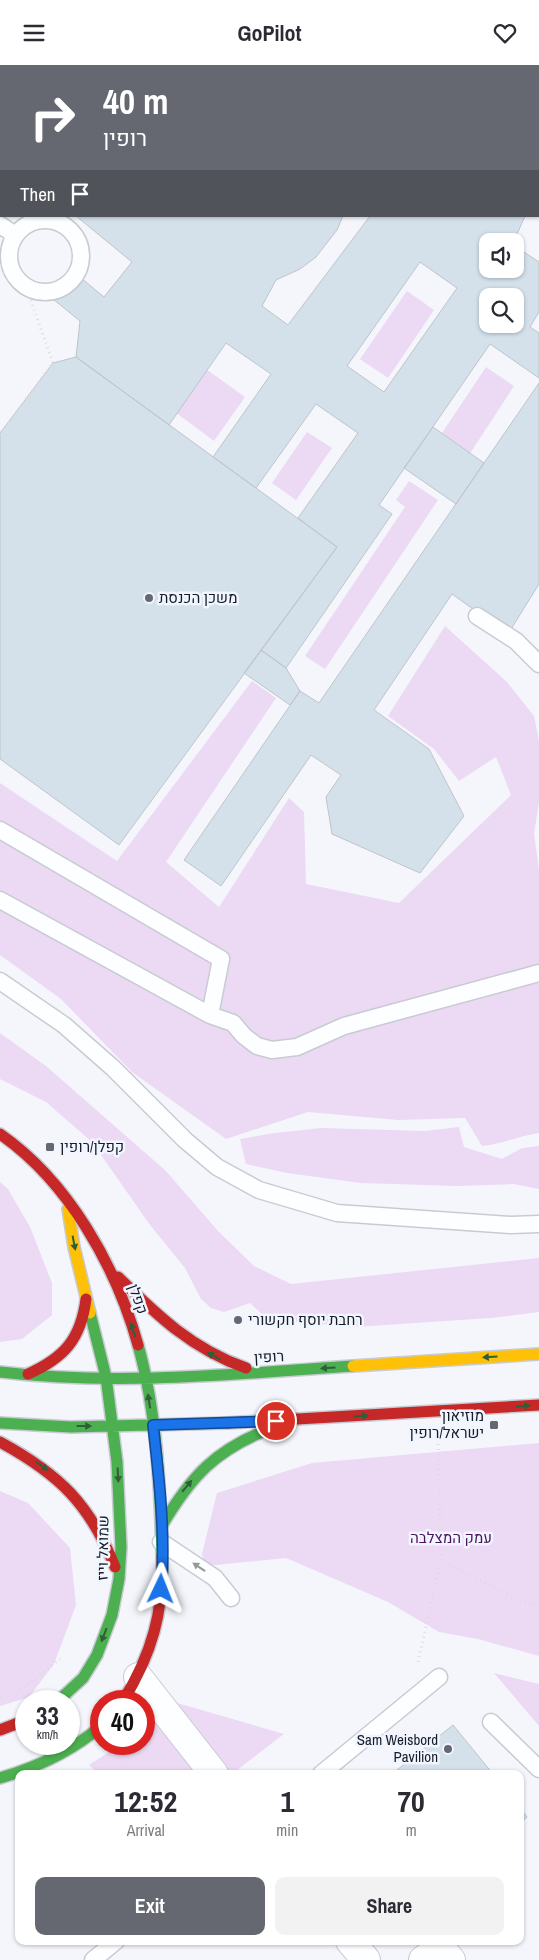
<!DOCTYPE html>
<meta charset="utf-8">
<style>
body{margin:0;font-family:"Archivo Narrow",Heebo,sans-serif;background:#f2f2f3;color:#2b2b33;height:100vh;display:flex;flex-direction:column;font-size:19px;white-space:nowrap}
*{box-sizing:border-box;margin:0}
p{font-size:16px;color:#7c7c81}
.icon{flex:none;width:28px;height:28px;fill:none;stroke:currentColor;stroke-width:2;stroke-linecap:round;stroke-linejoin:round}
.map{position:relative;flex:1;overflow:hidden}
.side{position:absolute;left:15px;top:1705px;width:509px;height:175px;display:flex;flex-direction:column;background:#fff;border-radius:10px;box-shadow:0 1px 4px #0004}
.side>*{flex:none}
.banner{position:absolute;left:0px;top:0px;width:540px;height:152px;box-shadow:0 1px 4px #0004;background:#656870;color:#fff;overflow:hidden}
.fabs{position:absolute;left:479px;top:168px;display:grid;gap:10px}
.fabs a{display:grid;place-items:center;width:45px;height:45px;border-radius:10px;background:#fff;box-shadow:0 1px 4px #0004;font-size:25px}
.speed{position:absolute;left:15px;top:1625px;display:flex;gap:10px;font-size:25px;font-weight:700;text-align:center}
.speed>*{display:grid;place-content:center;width:65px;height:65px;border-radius:50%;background:#fff;box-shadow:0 1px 4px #0004;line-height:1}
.speed small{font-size:12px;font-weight:400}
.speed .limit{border:8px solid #d22;background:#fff;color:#111}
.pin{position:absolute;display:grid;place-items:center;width:42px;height:42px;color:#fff;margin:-21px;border:2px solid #fff;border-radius:50%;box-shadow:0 1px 5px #0007}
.me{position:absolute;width:55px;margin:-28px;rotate:2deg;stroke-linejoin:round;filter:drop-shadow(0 0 4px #0008)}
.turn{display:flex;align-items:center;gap:18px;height:105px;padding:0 20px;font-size:22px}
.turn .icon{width:65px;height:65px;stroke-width:2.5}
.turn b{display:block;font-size:35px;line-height:42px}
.then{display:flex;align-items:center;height:48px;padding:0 20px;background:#0003;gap:10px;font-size:19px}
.eta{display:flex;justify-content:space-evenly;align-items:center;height:85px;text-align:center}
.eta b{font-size:30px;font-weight:800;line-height:35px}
.action{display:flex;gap:10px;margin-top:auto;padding:10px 20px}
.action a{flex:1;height:58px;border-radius:10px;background:#656870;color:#fff;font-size:20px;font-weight:800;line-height:58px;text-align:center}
.action a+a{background:#f2f2f3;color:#2b2b33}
header{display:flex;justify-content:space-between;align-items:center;height:65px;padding:0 20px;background:#fff;font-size:22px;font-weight:800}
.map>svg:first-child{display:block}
.green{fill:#ecd9f4}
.building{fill:#d4e1eb;stroke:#bfc4ca;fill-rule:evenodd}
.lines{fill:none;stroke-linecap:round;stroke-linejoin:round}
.lane-casing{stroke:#c8cbd2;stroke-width:19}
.street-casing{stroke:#c8cbd2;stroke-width:30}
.fast-casing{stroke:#c8cbd2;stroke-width:14}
.slow-casing{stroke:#c8cbd2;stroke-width:14}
.jam-casing{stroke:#c8cbd2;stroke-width:14}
.path{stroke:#dbdcde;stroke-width:3;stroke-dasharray:1 4;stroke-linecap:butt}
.lane{stroke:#fdfeff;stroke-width:16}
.street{stroke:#fdfeff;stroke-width:28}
.fast{stroke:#4caf50;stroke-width:11}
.slow{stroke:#ffc107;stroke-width:11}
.jam{stroke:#c62828;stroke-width:11}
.oneway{fill:#2f5e38}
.oneway2{fill:#96989c}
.route-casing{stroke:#114b97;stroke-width:12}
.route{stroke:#1a73e8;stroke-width:9}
.poi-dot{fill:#656870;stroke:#f0f5ff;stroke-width:2}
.labels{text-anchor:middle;stroke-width:5;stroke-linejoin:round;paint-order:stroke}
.poi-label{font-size:15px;fill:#181c24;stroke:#f0f5ff;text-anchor:start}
.street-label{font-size:15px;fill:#181c24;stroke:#f0f5ff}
.park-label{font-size:15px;fill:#4f105d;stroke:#f0f5ff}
</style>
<header><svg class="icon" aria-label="menu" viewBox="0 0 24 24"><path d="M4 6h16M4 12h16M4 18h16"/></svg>GoPilot<svg class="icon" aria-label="heart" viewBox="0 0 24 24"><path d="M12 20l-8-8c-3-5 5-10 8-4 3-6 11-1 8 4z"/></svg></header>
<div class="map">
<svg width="539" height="1895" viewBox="0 0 539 1895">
<rect width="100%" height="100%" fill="#f4f6fc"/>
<!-- green -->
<path class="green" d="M407 226 434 245 388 313 360 294Z
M486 302 514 321 469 390 440 371Z
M206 304 245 332 214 376 175 347Z
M307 367 332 383 296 435 272 418Z
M409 416 438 435 325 604 305 591 405 442 396 435Z
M445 561 507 617 534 651 539 676V737L534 769 539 805V1068C519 1071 502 1079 482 1081L465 1053 398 1055 308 1047 226 1074 132 1007 61 934 0 890V718L117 796 252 616 276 633 166 797 219 842 289 733 304 747 306 819 399 838 511 730 496 692 459 716 434 684 388 651Z
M0 968 46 1001 166 1106 218 1166 254 1201 291 1219 539 1193V1247L491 1253 355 1262 267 1254 250 1238 224 1247 211 1243 201 1234 185 1203 150 1160 92 1077 46 1037 0 1014Z
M459 1062 464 1082 502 1094 522 1083 539 1081V1124L514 1119 457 1121 361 1118 287 1108 246 1099 240 1074 275 1068 321 1063 425 1066Z
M0 1117 8 1124 30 1162 52 1218V1250L22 1274 0 1277Z
M539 1378V1591L478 1574 439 1567 388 1537 286 1493 205 1501 202 1489 217 1428 312 1398Z
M0 1426 28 1438 70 1483 76 1540 54 1599 29 1632 0 1641Z
M494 1608 539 1619V1661Z
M160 1633 284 1669 232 1709H99L89 1700 121 1679H144V1654Z"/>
<!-- building -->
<path class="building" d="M74 0H336L337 1H74Z
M338 0H392L393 1H337Z
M1 40V127L0 126Z
M76 151H343L337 165 316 192 300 204 276 215 262 241 288 260 370 151H525L514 176H488V204H515V181L539 197V247L530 262 539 268V313L490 279 379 440 392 449 286 603 261 585 337 482 298 453 358 368 316 339 256 423 213 392 271 309 226 278 169 360 76 292 80 256 53 234 75 208 104 232 132 197ZM420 197 457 223 384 327 347 301ZM488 231H515V259H488Z
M76 292 337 482 119 780 0 694V368L53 298Z
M539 318V519L508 569 452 529 374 645 429 684 464 751 420 808 332 769 326 732 341 710 311 690 221 821 184 795 300 626 319 638Z
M433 362 484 398 456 439 404 403Z
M261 585 286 603 300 626 290 640 244 608Z
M453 1660 493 1709H392Z
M520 1743 527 1752 520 1758Z"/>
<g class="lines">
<defs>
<path id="lane" d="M9 191a36 36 0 1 1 72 0a36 36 0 1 1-72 0Z
M0 160 15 170
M477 551 516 576 539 599
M0 765 221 894 210 950
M0 835 210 950 233 958 244 971 257 981 272 985 297 982 344 961 539 908
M0 916 64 960 113 1003 185 1075 217 1102 259 1125 337 1148 511 1160 539 1159
M161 1477 215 1513 231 1533
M491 1657 539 1704
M321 1709 439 1612
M93 1895 116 1876"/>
<path id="street" d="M404 0 406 1
M539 136V137
M138 1612 214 1709
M350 1876 366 1895
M423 1895 441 1883 451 1895"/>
<path id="fast" d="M138 1280C157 1347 160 1421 162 1491
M0 1307C116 1321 237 1309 353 1301
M0 1358 71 1362 227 1358
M161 1462C191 1411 216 1384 272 1363
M58 1636 83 1613 97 1590 112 1550 119 1514 121 1482 117 1397 106 1312 90 1248
M0 1713C38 1702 71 1687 101 1661"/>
<path id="slow" d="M68 1144 74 1182 90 1248
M353 1301 539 1289"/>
<path id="jam" d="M0 1069C68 1116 116 1201 138 1280
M118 1212C158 1251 192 1284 246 1303
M28 1309C64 1293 81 1274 86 1234
M227 1358 539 1340
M0 1377C59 1409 90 1439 115 1502
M123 1636C152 1589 164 1546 162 1491
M0 1665 26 1655"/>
</defs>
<!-- lane casing -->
<use href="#lane" class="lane-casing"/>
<!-- street casing -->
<use href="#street" class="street-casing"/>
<!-- fast casing -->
<use href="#fast" class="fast-casing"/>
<!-- slow casing -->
<use href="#slow" class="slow-casing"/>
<!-- jam casing -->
<use href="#jam" class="jam-casing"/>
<!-- path -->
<path class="path" d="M0 370 53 298 26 222
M438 1374 441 1495 516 1534 539 1542
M418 1597 441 1495
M16 1628 60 1594
M0 1632 10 1629"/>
<!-- lane -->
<use href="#lane" class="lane"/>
<!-- street -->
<use href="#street" class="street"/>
<!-- fast -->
<use href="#fast" class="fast"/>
<!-- slow -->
<use href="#slow" class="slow"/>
<!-- jam -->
<use href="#jam" class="jam"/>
</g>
<!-- one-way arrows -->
<defs><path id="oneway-solid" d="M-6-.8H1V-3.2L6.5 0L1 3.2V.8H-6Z" transform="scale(1.25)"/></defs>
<g class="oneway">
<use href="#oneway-solid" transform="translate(74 1178) rotate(79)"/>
<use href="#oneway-solid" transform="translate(133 1265) rotate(-109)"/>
<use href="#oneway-solid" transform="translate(214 1291) rotate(-151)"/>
<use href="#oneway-solid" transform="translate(490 1292) rotate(176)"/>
<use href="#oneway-solid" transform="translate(328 1303) rotate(176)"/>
<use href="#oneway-solid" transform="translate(149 1336) rotate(-99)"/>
<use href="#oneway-solid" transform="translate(523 1341) rotate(-4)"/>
<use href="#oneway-solid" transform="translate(361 1351) rotate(-4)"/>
<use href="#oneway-solid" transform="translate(84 1361)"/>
<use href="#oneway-solid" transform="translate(42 1401) rotate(35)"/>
<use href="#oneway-solid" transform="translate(118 1410) rotate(87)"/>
<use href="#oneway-solid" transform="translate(187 1421) rotate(-50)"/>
<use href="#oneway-solid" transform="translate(104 1570) rotate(111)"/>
</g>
<use class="oneway2" href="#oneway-solid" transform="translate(199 1502) rotate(-146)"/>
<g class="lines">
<defs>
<path id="route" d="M161 1524C166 1472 159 1412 153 1360L276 1356"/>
</defs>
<!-- route casing -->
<use href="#route" class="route-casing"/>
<!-- route -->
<use href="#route" class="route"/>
</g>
<!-- markers -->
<g class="poi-dot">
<circle cx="149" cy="533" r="5"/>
<rect x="45" y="1077" width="10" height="10" rx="2.5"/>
<circle cx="238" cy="1255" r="5"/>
<rect x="489" y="1355" width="10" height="10" rx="2.5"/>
<circle cx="448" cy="1684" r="5"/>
</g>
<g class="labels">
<!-- poi labels -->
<g class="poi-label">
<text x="159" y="538">משכן הכנסת</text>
<text x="60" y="1087">קפלן/רופין</text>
<text x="248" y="1260">רחבת יוסף חקשורי</text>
<text x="484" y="1356" text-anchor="end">מוזיאון<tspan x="484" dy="17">ישראל/רופין</tspan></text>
<text x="438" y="1680" text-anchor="end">Sam Weisbord<tspan x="438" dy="17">Pavilion</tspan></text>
</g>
<!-- street labels -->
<g class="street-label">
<text transform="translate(138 1234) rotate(70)" y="5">קפלן</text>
<text transform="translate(269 1292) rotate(-3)" y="5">רופין</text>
<text transform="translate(103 1483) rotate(-89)" y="5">שמואל וייז</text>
</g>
<!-- park labels -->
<g class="park-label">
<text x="451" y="1478">עמק המצלבה</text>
</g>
</g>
</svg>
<div class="fabs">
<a><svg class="icon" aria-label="sound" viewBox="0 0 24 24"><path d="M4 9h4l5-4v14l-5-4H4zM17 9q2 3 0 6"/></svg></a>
<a><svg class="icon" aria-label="search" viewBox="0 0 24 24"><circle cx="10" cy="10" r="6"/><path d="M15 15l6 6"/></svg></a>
</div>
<div class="speed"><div>33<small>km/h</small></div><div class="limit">40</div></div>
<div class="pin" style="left:276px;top:1356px;background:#d93025"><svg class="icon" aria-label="arrive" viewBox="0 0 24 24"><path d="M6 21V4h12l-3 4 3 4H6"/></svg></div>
<svg class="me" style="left:161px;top:1524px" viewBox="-20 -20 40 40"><path d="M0-17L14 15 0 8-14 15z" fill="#1a73e8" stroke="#fff" stroke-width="4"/></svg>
<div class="banner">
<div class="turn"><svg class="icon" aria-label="right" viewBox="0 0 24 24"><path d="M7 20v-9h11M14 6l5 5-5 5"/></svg><div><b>40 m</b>רופין</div></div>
<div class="then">Then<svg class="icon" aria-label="arrive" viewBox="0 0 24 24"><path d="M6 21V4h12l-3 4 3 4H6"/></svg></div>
</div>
<section class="side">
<div class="eta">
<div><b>12:52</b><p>Arrival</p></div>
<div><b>1</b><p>min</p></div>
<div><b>70</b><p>m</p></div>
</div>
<div class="action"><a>Exit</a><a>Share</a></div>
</section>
</div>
